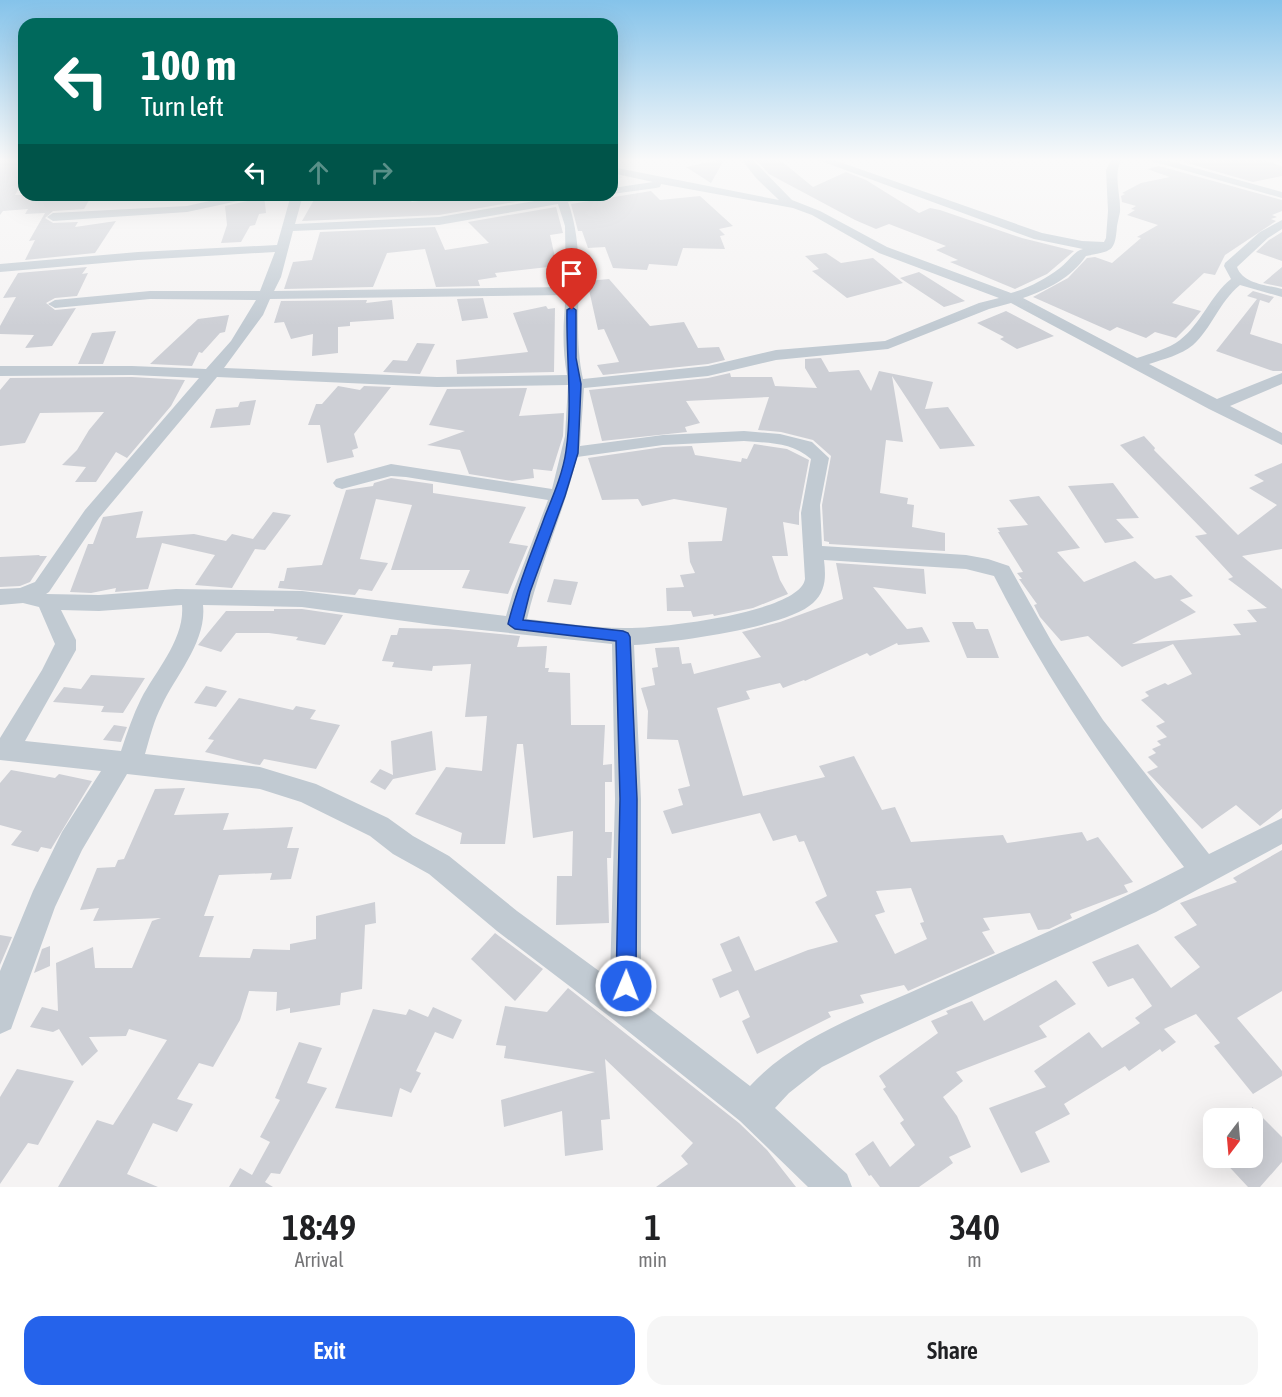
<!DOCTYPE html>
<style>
body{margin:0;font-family:"Asap Condensed",sans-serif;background:#f6f6f6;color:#202124;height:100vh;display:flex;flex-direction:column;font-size:22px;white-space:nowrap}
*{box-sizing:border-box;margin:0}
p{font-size:20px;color:#757577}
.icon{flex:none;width:33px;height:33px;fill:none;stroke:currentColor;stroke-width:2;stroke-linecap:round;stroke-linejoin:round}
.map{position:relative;height:1187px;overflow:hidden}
.side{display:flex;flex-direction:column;background:#fff;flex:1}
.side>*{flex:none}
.banner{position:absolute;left:18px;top:18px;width:600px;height:183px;border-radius:18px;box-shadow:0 6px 24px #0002;background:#00695c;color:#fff;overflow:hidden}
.needle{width:39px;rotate:196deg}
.controls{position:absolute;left:1203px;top:1108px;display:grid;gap:12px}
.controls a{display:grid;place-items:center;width:60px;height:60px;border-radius:12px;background:#fff;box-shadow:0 6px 24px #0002;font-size:30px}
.pin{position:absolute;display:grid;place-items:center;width:51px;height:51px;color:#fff;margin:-62px -26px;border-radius:50% 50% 50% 0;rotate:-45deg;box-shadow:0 0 6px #0007}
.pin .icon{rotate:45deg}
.me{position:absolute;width:66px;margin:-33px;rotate:1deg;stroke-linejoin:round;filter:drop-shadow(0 0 4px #0008)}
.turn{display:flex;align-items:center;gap:21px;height:126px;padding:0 24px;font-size:27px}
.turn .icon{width:78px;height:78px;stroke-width:2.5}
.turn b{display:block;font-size:42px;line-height:51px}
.lanes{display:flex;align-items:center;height:57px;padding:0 24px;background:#0003;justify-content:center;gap:30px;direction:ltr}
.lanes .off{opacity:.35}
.eta{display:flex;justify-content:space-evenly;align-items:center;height:102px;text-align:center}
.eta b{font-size:36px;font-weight:600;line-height:42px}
.cta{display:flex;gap:12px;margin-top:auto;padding:12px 24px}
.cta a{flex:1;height:69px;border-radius:18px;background:#2563eb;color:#fff;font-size:24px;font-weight:600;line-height:69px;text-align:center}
.cta a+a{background:#f6f6f6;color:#202124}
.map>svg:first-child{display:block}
.building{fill:#cdcfd5;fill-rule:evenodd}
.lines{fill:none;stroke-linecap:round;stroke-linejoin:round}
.street{fill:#c1cad2;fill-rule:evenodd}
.route{fill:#2563eb;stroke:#184099;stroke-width:1.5}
</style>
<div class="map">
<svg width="1282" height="1187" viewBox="0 0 1282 1187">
<rect width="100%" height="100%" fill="#f5f3f3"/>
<!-- building -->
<path class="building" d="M0 160H24V180L15 195H92L84 209 53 211 45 218 53 223 78 222 75 227 116 221 95 253 25 260 35 240 29 241 45 213 25 214 28 209 3 211 0 215Z
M718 160H724L711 183 686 167Z
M756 160H780L813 187 846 172 866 180 919 213 930 208 940 210 1022 238 1074 251 1047 274 1015 289 950 262 958 260 936 250 946 246 889 224 876 229 855 220 769 174Z
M1176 160H1262L1282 166V176L1253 182Z
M1159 166 1282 200V211L1272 215 1277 217 1271 219 1276 221 1225 255 1215 275 1204 273 1172 303 1201 311 1190 324 1176 338 1155 332 1146 338 1117 327 1110 331 1033 297 1068 278 1087 258 1095 257 1112 263 1141 238 1137 237 1158 225 1127 215 1135 210 1131 209 1136 206 1122 202 1121 196 1125 194 1122 193 1141 183 1170 177 1147 169Z
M651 191 660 200 700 196 733 226 719 229 725 235 720 236 725 249 683 248 677 266 649 264 647 270 613 268 605 247 588 248 582 231H578L571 204Z
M260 195H264L266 213 259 214 255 225 250 226 241 242 221 243 227 225 225 206 252 200Z
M325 195H379L375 201 407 197 412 202 460 195 550 196 439 215 302 221 314 200H321Z
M556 207 563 233 550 235 557 266 495 273 497 277 478 280 480 286 436 287 425 249 387 253 373 287 284 289 293 262 312 260 320 232 435 227 445 250 489 243 468 222Z
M1282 232V261L1256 252 1269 240Z
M826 253 841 263 873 258 903 283 847 298 812 271 819 269 805 256Z
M87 267 82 274 88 273 77 296 55 298 46 303 55 310 76 308 52 346 25 348 34 335 0 334V326L16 297 3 298 18 273Z
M1282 267V287L1263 283Z
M919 272 965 301 944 307 900 278Z
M609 279 650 326 684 322 698 348 719 347 725 360 708 364 603 375 597 365 619 362 604 329 598 330 587 281Z
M1253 291 1274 297 1269 303 1260 300 1250 334 1282 344V371H1273L1216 351 1257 299 1247 296Z
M483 298 488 318 462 321 457 299Z
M367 300 366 303 392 300 394 319 350 322V326L338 327V353L312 356 313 334 291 339 284 322 274 323 281 301Z
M546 306 548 309 555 308 554 372 457 374 456 360 528 352 513 313Z
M1006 311 1054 336 1017 349 1000 339 1004 337 977 323Z
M229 315 225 332 220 333 202 353 199 352 192 366 150 364 198 319Z
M116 331 103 364H78L92 333Z
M417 343 435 344 420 374 383 372 393 360 407 361Z
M821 358 829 372 859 370 871 391 879 371 933 382 925 409 948 407 975 446 940 449 892 376 903 442 886 440 880 493 908 498 907 504 914 505 912 527 945 533V551L829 544V542L824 541 822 505 831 456 813 440 781 432 758 430 769 397 686 401 700 423 685 427 687 432 602 441 589 390 708 378 730 373 731 377H772L775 386 817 388 805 368V359Z
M132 377 185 380 171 406 127 458 116 452 96 482H75L86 467 62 465 77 450 89 430 104 412 40 413 25 443 0 446V390L10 378Z
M338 386 360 390 364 386 391 387 354 434 358 448 352 450 354 457 327 463 320 425H308L316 404H322Z
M527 388 519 416 564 413 563 436 552 471 533 469 534 478 512 481 469 474 460 450 427 445 465 431 429 425 447 389Z
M256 400 250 425 210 428 216 409 238 407 240 402Z
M1144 436 1155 448 1154 450 1238 535 1277 505 1249 488 1264 481 1254 475 1282 463V549L1242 556 1282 589V809L1260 826 1236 805 1202 829 1147 772 1158 767 1148 757 1156 753 1152 749 1161 745 1157 741 1167 737 1156 726 1165 722 1141 700 1149 696 1145 692 1165 683 1168 685 1192 674 1173 644 1122 667 1088 636 1061 641 1040 617 1034 605 1037 604 1019 579H1022L1017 573 1023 572 998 532H1000L997 528 1028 525 1009 500 1039 496 1080 548 1057 552 1084 582 1135 561 1155 579 1171 575 1193 596 1180 600 1196 612 1132 644 1241 635 1233 624 1257 622 1247 610 1267 608 1228 579 1233 577 1195 536 1207 534 1120 445Z
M754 444 787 449 809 460 799 513V525L783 522 788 556H772L780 580 788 594 753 608 714 616 713 614 693 617 691 611H667L666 588 684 587 680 575 695 573 690 562 688 542 722 541 727 508 674 499 642 506 638 499 602 500 588 458 663 447 692 446 695 455 741 462 742 458 747 459Z
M391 478 433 484V493L526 507 509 543 528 546 508 594 462 588 470 570H391L412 505 376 499 360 559 388 563 372 591 359 589 355 595 278 588 280 581H284L287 568 322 565 346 490 373 486 374 483Z
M1113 483 1139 518 1116 519 1134 538 1105 543 1068 486Z
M143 511 136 538 194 534 226 541 232 534 253 539 273 512 291 515 265 550 255 549 232 588 195 585 215 555 162 543 148 589 115 592 116 588 91 593 70 592 88 544H93L103 517Z
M40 555 39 556H47L30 582 20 586 0 587V557Z
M836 563 924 569 926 594 873 587 907 629 922 627 930 642 898 645 897 643 870 656 867 653 805 681 804 680 783 688 780 683 746 691 750 699 717 708 743 796 825 777 819 766 854 756 882 810 895 807 911 842 1003 835 1007 843 1082 832 1087 841 1098 837 1133 882 1124 885 1128 892 1070 914 1072 918 1049 929 1038 930 1030 913 983 918 990 930 982 932 995 953 908 991 904 985 860 995 864 1003 828 1012 831 1017 757 1054 742 1021 750 1017 738 990 720 998 712 979 732 971 720 944 739 936 755 971 808 950 838 942 815 902 827 896 804 841 799 842 796 835 773 841 760 813 672 834 663 811 683 805 678 789 690 786 678 740 647 739 648 711 641 688 655 685 652 668 658 667 655 648 679 647 682 664 691 663 694 674 761 657 742 632 780 622 843 599ZM911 888 924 922 920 923 927 939 895 954 875 915 885 912 876 891Z
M554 579 578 582 571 605 547 602Z
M274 609H302L343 615 325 645 296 640 298 637 269 633H236L221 652 198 645 226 611H274Z
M952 622H973L976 629H988L999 658H967Z
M399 628 448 629 520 636 517 647 547 646 545 668H549L548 672 570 673 571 725H605L603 765 612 764V782H605V832H612L611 858H607L609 923 556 925 557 876H572L573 831 533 838 523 744H517L505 844H460L462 833 415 814 446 767 482 771 487 716 465 717 471 664 433 666 432 671 392 667 394 662 382 661 391 635H397Z
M91 675 145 678 123 713 101 712 104 706 53 702 64 687 81 689Z
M206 686 227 691 216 707 194 703Z
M239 698 293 710 296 706 316 710 310 719 340 725 316 769 264 759 260 765 253 764 205 752 214 740 208 739Z
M114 725 127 727 121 742 103 740Z
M432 731 436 770 393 779 385 790 370 782 380 769 393 775 391 741Z
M11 770 55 778 59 774 92 781 51 849 41 847 38 852 11 845 22 831 0 825V783Z
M185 788 174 815 229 813 223 830 293 827 287 848H299L291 879 270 880 272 873 219 875 204 916H214L199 957 250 958 253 949 290 950V944L316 939V916L375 902 376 923 365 925 362 989 341 993 340 1005 290 1013V1008L276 1011 277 992 249 991 240 1020 213 1067 199 1063 177 1099 193 1104 177 1132 153 1123 127 1174 158 1187H58L97 1120 113 1125 167 1040 129 1029 126 1036 89 1037 98 1051 82 1066 59 1029 53 1032 30 1027 42 1007 58 1011 56 963 93 947 95 968H132L152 921 161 918 93 921 99 908 80 910 97 868 115 867 118 860 124 859 155 789Z
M1282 850V991L1237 1018 1282 1071V1076L1253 1094 1214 1046 1220 1043 1196 1014 1164 1029 1176 1042 1162 1052 1160 1049 1129 1071 1125 1066 1064 1104 1070 1114 1035 1132 1050 1162 1021 1173 989 1108 1046 1087 1034 1071 1089 1032 1102 1048 1140 1023 1135 1018 1152 1006 1133 978 1108 987 1092 962 1138 944 1171 988 1200 967 1174 937 1197 925 1180 903 1237 882 1233 878Z
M495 933 543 969 515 1001 471 959Z
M0 935 12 937 0 965Z
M50 946V966L34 973 42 949Z
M1056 980 1076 1004 1039 1026 1047 1037 956 1072 963 1081 943 1097 957 1116 971 1147 949 1157 953 1163 919 1187H880L871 1175 869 1176 855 1154 873 1141 890 1167 915 1145 900 1123 904 1120 883 1089 886 1087 879 1076 938 1033 931 1021 948 1014 946 1011 972 1001 984 1021Z
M568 988 739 1123 767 1150 796 1187H656L688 1164 681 1156 693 1143 605 1059 610 1119 601 1120 603 1150 565 1156 562 1111 504 1127 501 1100 595 1072 504 1058 506 1046 496 1045 505 1006 547 1012Z
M433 1007 462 1020 453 1039 435 1032 416 1071 421 1073 411 1093 400 1088 392 1117 335 1108 373 1009 406 1015 409 1009 428 1017Z
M299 1042 322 1048 307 1083 327 1088 280 1174 271 1173 265 1182 273 1187H229L240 1168 252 1175 270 1142 260 1137 280 1100 275 1098Z
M17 1069 74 1081 38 1145 28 1143 0 1184V1097Z
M1252 1107 1282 1137V1162L1260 1187H1248L1221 1158H1252Z"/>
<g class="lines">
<!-- street -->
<path class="street" d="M742 160H753L792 200 820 211 887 247 1011 293C1029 288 1045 279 1060 268 1068 262 1074 251 1083 249L1034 239 818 160H834L1042 233 1082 241 1104 242 1106 238 1108 211 1106 170 1111 160H1121C1113 177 1121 194 1120 212 1119 216 1118 221 1117 226 1115 252 1112 251 1086 256 1072 277 1047 290 1023 298L1137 358C1152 353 1168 349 1180 340 1201 324 1210 296 1231 279L1224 266 1225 263 1260 232 1282 220V229L1268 238 1237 267C1243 284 1267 285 1282 289V297L1240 285C1219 302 1212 328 1193 345 1181 355 1164 359 1149 364L1217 399 1282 373V384L1230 406 1282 433V445L1209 409 1011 303 989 309 888 349 776 360 708 376 584 388 580 446 663 435 744 431 780 434 812 442 829 458 820 505 822 546 966 555 988 559 1009 566 1053 644 1103 720 1209 854 1282 818V844L1156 912 874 1041 822 1067 789 1093 775 1108 847 1174 852 1187H808L740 1121 614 1020 497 931 429 874 393 854 370 836 301 802 260 789 127 774 82 850 55 907 11 1029 0 1034V971L33 891 62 832 101 771 0 760V738L42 670 55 644 39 607 23 603 0 605V589L20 588 35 582 85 510 199 378 132 375 0 376V366H132L206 369 231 341 256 300 150 299 55 308 48 304 55 300 150 291H260L275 252 138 260 0 272V264L138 252 277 245 291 195H303L295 224 439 217 570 195H596L594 197 568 202C589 260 570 320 583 379L708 366 776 350 885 341 979 303 999 298 879 253 812 215 793 208 661 184 660 187 656 188 612 194V188L653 182 612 173V167L779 200 756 178ZM558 204 565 226 566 287 274 291 281 277 293 231 439 225ZM566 295C563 322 562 348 567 375L437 377 224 368 263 315 270 299ZM217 377 437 387 568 385 565 436 552 489 391 464 336 479 333 483 336 487 342 489 391 476 406 477 548 500 513 592 506 616 302 591 176 589 99 595 46 594 49 592 99 518ZM744 441C769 443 792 442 811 459L801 513 805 579C800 613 655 629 624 628 592 628 559 622 527 619 540 564 564 512 577 457L663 445ZM824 560 966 569 994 576C1047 680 1112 775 1184 867 1101 910 1013 947 927 985 866 1013 796 1036 750 1086L641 1002V799L634 645C673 642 786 628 813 603 826 591 826 577 824 560ZM182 605C185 639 156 670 141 699 133 715 127 733 121 751L25 741 76 650V640L61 610 99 611ZM203 605 302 607 434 625 612 644 615 799 610 979 517 911 449 856 413 836 388 818 316 784 260 767 145 754C150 737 154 720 162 705 176 675 207 641 203 605Z
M1148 160H1166L1282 192V198Z
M236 195H258L252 198 187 212 53 221 47 217 53 213 187 206Z"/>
</g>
<!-- sky -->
<linearGradient id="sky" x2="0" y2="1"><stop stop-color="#85c3ea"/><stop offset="0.49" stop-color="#fafafa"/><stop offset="1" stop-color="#fafafa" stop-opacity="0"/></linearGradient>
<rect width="1282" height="326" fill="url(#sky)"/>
<!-- route -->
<path class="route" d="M572 307 576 310V358L581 384 578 453 565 496 530 592 523 620 623 631 628 633 630 637 637 799 636 986 633 993 626 996 619 993 616 986 620 799 616 641 515 629 508 624C517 587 532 552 545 516 553 496 563 473 566 451 573 404 566 357 567 310Z"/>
</svg>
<div class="controls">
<a><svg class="needle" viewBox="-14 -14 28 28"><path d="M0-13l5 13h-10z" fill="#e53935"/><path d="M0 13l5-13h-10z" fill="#757577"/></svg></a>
</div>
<div class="pin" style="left:572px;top:310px;background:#d93025"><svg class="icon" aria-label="arrive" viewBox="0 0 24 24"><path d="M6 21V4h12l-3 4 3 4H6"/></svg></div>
<svg class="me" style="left:626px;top:986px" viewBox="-20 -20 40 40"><circle r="17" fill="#2563eb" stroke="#fff" stroke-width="3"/><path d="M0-11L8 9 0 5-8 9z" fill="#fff"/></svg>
<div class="banner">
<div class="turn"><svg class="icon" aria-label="left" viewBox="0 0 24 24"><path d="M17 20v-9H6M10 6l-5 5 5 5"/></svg><div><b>100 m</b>Turn left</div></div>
<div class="lanes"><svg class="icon" aria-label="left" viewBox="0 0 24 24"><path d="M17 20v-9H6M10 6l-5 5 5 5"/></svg><svg class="icon off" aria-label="ahead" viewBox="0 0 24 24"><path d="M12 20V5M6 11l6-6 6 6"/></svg><svg class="icon off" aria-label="right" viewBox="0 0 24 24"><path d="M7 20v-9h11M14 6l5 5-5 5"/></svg></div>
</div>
</div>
<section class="side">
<div class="eta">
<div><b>18:49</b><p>Arrival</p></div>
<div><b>1</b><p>min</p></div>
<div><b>340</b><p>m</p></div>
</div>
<div class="cta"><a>Exit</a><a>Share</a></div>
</section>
